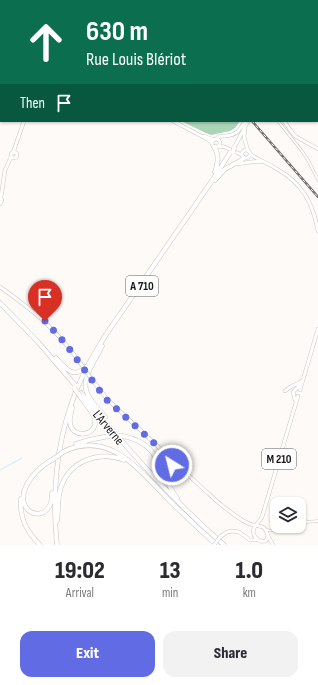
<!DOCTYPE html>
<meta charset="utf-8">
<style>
body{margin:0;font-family:"Sofia Sans Condensed",sans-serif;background:#f2f2f3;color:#2b2b33;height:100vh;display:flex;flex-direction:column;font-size:15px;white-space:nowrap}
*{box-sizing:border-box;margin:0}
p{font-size:13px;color:#7c7c81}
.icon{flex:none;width:22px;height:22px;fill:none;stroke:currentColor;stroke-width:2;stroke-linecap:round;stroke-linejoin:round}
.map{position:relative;height:545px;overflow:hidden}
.sheet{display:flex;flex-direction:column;background:#fff;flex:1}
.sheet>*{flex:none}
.hud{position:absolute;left:0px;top:0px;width:318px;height:122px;box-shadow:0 1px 3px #0004;background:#0b6e4f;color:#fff;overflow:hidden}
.controls{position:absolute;left:270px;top:497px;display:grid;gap:8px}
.controls a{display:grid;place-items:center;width:36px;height:36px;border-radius:8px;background:#fff;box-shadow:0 1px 3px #0004;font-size:20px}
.pin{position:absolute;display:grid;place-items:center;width:34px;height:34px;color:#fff;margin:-41px -17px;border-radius:50% 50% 50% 0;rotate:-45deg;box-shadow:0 0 4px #0007}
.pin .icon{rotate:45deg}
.me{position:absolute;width:44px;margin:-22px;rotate:324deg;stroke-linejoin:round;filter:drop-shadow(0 0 3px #0008)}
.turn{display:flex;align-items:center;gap:14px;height:84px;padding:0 20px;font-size:18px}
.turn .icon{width:52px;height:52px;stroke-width:2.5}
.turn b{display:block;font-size:28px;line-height:34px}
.then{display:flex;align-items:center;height:38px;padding:0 20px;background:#0003;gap:8px;font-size:15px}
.eta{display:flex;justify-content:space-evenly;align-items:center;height:68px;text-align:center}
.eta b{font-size:24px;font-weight:800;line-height:28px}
.button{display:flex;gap:8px;margin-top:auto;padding:8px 20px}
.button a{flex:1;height:46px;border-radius:12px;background:#616be3;color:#fff;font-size:16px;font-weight:800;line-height:46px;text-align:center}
.button a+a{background:#f2f2f3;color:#2b2b33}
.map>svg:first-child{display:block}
.pitch{fill:#acd4b8}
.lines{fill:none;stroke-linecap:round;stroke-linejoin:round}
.stream{stroke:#cce9f8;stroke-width:1}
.minor-casing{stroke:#cbc5c2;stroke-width:3}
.major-casing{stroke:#cbc5c2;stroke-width:4}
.highway-casing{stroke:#cbc5c2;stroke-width:5}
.minor{stroke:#fff;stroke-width:2}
.major{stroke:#fff;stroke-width:3}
.highway{stroke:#fff;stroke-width:4}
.rail-casing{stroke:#726f6e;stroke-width:2.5}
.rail{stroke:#fff;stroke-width:1;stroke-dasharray:3;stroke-linecap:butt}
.major-bridge-casing{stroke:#cbc5c2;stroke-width:4;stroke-linecap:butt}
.highway-bridge-casing{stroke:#cbc5c2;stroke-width:5;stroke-linecap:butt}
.major-bridge{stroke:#fff;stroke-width:3}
.highway-bridge{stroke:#fff;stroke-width:4}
.route{stroke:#616be3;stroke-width:7;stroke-dasharray:0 12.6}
.labels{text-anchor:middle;stroke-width:3;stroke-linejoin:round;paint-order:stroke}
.shield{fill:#fff;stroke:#5e5d5c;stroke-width:1}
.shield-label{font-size:12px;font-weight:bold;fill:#191716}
.street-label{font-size:13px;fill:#191716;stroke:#fff}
</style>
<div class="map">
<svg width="318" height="545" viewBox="0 0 318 545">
<rect width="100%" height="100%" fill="#fefaf8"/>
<!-- pitch -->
<path class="pitch" d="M181 121H240L235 128 230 131 211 135 206 133Z"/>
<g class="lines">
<!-- stream -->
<path class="stream" d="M0 470 22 458"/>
<defs>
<path id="minor" d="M278 121 302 151 308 160 318 180
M306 522 318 521
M298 526 300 527 302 524 306 523V521L304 520 299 524
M267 530C276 532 286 529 295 526"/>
<path id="major" d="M90 1V0
M272 1V0
M274 1V0
M173 121 207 139 212 143
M284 121 291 131 295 136 318 149
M245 129 244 137 248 151
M204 136 214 140
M216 139C219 136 221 136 225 136 237 135 239 131 245 121
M212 143a4 4 0 1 1 8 0a4 4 0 1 1-8 0Z
M218 146 225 147 242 155
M234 148 248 121
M242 154a4 4 0 1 1 8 0a4 4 0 1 1-8 0Z
M11 155a3 3 0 1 1 6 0a3 3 0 1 1-6 0Z
M13 153 24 121
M250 154C258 160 268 163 277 169 302 183 313 203 318 231
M238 164C245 163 255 160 261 162
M1 197 5 170 11 157
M0 204 2 200 0 197
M0 287C34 311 57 330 81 364
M90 377 107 399 166 454 174 459
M300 390 318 329
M285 391 292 386 299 383 301 381
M295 400 293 392 300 385
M172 463a4 4 0 1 1 8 0a4 4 0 1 1-8 0Z
M178 467C189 474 198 485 208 493 218 503 230 512 242 520 245 522 249 524 253 525 262 527 265 525 268 536L266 541C258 543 251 535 254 528 256 524 260 521 262 517L298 396
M268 536 273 545
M220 537 227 532 233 531 239 532 250 540H259"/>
<path id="highway" d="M214 147C219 154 218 164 215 172
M215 180 225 169 240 161 244 158
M0 303 38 342 75 385
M102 346C96 360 79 380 88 395 92 403 99 410 105 417
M56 358C64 367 74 380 85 367
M81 393C126 447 171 499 224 545
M72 407C72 412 69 417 70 422 71 439 97 437 95 420 94 412 84 403 80 396
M123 436C163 444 157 472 177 498
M76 444 89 440 109 436
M63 452C109 429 139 470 168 499 184 515 200 530 217 545
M52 493C52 497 52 501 50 505 40 525 9 508 31 478 37 470 46 463 55 458
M21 499C19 518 27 532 40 545
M57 521C59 509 57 498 61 487 70 461 99 450 124 460
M57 545C51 486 58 427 84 373 90 360 98 348 105 336L216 175 231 151"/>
</defs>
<!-- minor casing -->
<use href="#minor" class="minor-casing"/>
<!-- major casing -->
<use href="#major" class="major-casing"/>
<!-- highway casing -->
<use href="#highway" class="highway-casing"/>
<!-- minor -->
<use href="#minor" class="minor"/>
<!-- major -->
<use href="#major" class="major"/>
<!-- highway -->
<use href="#highway" class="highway"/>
<defs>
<path id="rail" d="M148 0 149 1
M252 121 318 197"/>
</defs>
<!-- rail casing -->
<use href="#rail" class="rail-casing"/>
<!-- rail -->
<use href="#rail" class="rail"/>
<defs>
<path id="major-bridge" d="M81 364 90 377
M214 545 220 537"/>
<path id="highway-bridge" d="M233 152 234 148
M74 388 80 396
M109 436H123
M55 458 63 452"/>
</defs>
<!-- major-bridge casing -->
<use href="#major-bridge" class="major-bridge-casing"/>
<!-- highway-bridge casing -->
<use href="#highway-bridge" class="highway-bridge-casing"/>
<!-- major-bridge -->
<use href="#major-bridge" class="major-bridge"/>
<!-- highway-bridge -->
<use href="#highway-bridge" class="highway-bridge"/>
</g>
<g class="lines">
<!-- route -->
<path class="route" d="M45 321 65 343 97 387 107 400 166 454 171 460 172 465"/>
</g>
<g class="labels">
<!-- shield labels -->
<g class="shield">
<rect x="126" y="276" width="32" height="20" rx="3"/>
<rect x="262" y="449" width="34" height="20" rx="3"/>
</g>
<g class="shield-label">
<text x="142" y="290">A 710</text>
<text x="279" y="463">M 210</text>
</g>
<!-- street labels -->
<g class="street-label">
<text transform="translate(109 427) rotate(50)" y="5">L'Arverne</text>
</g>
</g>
</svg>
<div class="controls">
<a><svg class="icon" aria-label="layers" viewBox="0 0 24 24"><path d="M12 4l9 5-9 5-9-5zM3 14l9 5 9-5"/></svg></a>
</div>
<div class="pin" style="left:45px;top:321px;background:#d93025"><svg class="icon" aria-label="arrive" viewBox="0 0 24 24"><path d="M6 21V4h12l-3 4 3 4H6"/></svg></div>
<svg class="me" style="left:172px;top:465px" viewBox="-20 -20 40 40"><circle r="17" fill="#616be3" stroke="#fff" stroke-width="3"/><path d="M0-11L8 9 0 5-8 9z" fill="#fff"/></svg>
<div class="hud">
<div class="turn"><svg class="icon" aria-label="ahead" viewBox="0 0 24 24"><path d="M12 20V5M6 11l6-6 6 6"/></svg><div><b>630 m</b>Rue Louis Blériot</div></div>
<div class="then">Then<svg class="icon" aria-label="arrive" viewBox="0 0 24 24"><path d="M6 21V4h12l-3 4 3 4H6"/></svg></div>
</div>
</div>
<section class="sheet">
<div class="eta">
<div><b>19:02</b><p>Arrival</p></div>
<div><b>13</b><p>min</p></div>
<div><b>1.0</b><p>km</p></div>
</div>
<div class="button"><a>Exit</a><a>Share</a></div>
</section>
